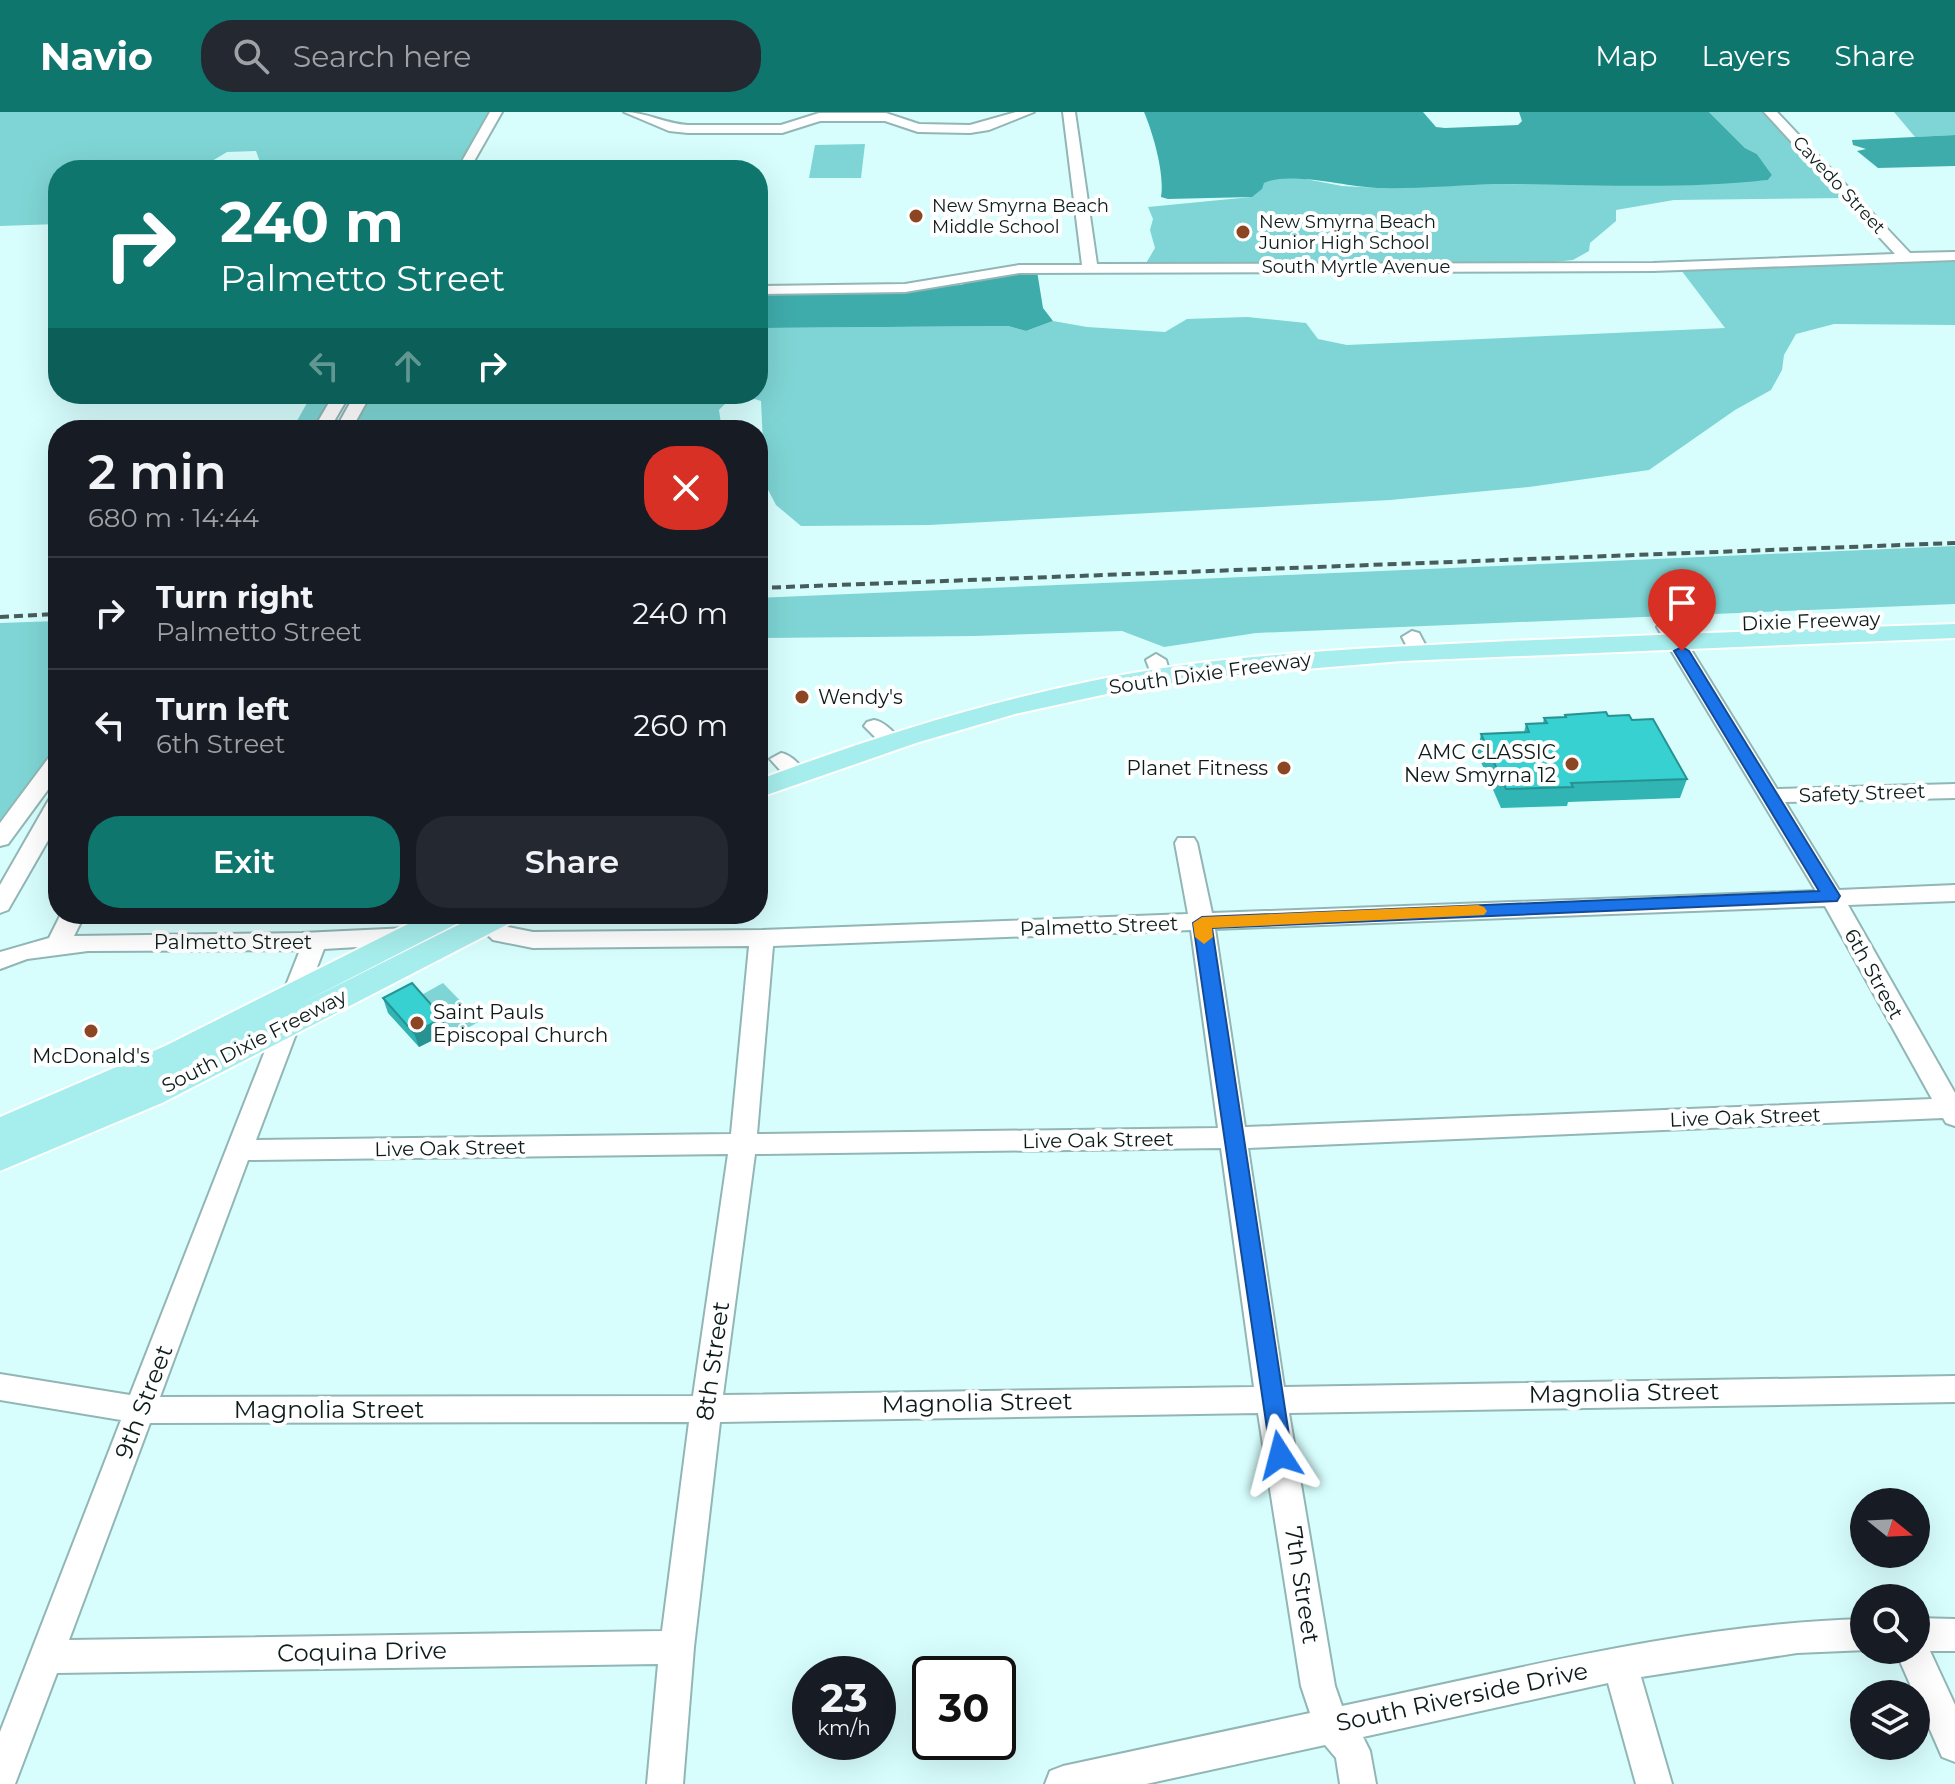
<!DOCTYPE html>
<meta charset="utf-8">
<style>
body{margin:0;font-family:Montserrat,sans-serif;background:#242831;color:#f1f3f6;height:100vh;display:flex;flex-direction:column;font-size:30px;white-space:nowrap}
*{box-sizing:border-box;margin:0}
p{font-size:26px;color:#9ea1a6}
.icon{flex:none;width:44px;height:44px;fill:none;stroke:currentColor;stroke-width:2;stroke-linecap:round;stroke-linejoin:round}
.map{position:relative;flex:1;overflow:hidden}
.side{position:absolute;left:48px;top:308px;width:720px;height:504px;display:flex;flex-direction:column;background:#171b24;border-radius:32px;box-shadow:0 8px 32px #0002}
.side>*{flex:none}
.guide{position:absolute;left:48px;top:48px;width:720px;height:244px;border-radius:32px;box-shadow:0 8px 32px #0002;background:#0f766e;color:#fff;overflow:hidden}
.needle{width:52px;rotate:108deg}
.controls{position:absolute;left:1850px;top:1376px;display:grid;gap:16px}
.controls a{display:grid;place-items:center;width:80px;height:80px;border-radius:50%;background:#171b24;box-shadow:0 8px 32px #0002;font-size:40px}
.speed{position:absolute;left:792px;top:1544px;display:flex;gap:16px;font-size:40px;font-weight:700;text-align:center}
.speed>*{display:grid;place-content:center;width:104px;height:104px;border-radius:50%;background:#171b24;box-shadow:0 8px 32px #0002;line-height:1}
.speed small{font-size:20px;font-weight:400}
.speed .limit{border:4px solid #111;border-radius:12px;background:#fff;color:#111}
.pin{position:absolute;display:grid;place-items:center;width:68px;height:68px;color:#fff;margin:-82px -34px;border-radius:50% 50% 50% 0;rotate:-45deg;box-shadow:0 0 8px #0007}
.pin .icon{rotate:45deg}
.me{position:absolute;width:88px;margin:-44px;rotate:351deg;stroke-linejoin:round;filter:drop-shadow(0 0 6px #0008)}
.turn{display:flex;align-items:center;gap:28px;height:168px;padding:0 40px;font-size:36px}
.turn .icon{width:104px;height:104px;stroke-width:2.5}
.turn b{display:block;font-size:56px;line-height:68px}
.lanes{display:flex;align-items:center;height:76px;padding:0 40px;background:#0003;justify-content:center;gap:40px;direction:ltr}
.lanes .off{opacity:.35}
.round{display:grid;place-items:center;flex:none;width:84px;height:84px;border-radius:32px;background:#242831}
.headline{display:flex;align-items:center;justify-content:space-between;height:136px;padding:0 40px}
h1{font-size:48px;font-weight:600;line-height:60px}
.button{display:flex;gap:16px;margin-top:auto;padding:16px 40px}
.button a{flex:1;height:92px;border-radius:32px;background:#0f766e;color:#fff;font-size:32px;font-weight:600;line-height:92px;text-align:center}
.button a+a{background:#242831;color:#f1f3f6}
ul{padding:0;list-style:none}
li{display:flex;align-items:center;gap:24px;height:112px;padding:0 40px;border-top:2px solid #363941}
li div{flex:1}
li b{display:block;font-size:30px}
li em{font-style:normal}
header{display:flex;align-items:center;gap:48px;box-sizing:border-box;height:112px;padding:0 40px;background:#0f766e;color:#fff}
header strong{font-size:38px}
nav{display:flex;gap:44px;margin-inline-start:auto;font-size:28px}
.search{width:560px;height:72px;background:#242831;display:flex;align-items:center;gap:20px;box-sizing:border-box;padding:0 28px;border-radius:32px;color:#9ea1a6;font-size:30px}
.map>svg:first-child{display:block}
.green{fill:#7fd5d5}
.water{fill:#3facac}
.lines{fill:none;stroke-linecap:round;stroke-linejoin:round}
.minor-casing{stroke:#91b6b5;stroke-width:4}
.major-casing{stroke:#fff;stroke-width:4}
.minor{fill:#fff;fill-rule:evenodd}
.major{fill:#a6eeed;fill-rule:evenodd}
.rail{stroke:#475d5c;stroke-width:4;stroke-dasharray:9 5;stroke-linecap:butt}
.wall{fill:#30b4b4}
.shaded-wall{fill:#279292}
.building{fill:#38d1d1;stroke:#279292;stroke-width:2}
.route{fill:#1a73e8;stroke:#114b97;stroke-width:2}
.slow{fill:#f59e0b}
.poi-dot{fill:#8d4623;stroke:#fff;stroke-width:3}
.labels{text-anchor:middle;stroke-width:8;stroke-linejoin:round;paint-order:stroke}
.far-street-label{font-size:18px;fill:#0d1c1b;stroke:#fff}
.far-poi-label{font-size:18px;fill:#0d1c1b;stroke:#fff;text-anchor:start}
.street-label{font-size:20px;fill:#0d1c1b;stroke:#fff}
.poi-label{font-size:20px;fill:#0d1c1b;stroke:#fff;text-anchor:start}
.near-street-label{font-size:24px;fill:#0d1c1b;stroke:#fff}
</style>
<header>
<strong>Navio</strong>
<div class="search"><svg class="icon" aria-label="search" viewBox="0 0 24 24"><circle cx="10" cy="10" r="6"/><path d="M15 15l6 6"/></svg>Search here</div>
<nav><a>Map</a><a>Layers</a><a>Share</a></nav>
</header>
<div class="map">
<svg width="1955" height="1672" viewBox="0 0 1955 1672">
<rect width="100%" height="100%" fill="#d7fefd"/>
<!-- green -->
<path class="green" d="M0 0H491L458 58H292L261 53 256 39 227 40 197 58H58V112L0 114Z
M1709 0H1762L1781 12 1844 86 1674 88 1616 98V109L1590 131 1589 139 1573 148 1544 151 1145 153 1155 136 1150 118 1153 107 1148 95 1251 85 1264 71 1275 65 1290 64 1342 74 1381 76 1502 72 1676 73 1768 68 1772 63 1757 42 1745 36Z
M1894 0H1955V23L1915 25Z
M865 32 861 66H809L815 33Z
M1955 144V213L1834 212 1796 222 1784 243 1782 258 1771 278 1735 298 1649 358 1529 375 1390 388 929 413 801 414 776 393 765 372 761 289C744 283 731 284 719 298L722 318H350L370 282H758V216L1008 214 1026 219 1053 209 1087 215 1165 220 1187 207 1216 206 1247 205 1306 211 1318 227 1347 233 1725 216 1678 154Z
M312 282H335L314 318H236L293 316Z
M1955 434V492L1256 521 1164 535 1122 519 975 524 758 526V486Z
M58 509V640L4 708H0V511Z
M443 871 480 909 452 925 416 886Z"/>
<!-- water -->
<path class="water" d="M1144 0H1423L1436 15 1445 16 1518 13 1522 9 1519 0H1709L1745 36 1757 42 1772 63 1768 68C1679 78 1589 72 1500 72 1459 73 1418 77 1378 76 1346 75 1290 59 1264 71L1262 77 1252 85 1168 87 1161 85C1165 62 1153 21 1144 0Z
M1955 23V54L1878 56 1857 39 1866 37 1853 33 1852 28Z
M1037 159 1043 196 1053 209 1026 219 1008 214 758 216V181L961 173 980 166Z"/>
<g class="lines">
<defs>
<path id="minor" d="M490 0H502L469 58H457Z
M624 0C647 0 665 12 688 13H781L819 1H886L919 12 970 13 1016 0H1034L989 18 970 21 918 20 885 9H820L782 21H688L669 19Z
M1063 0H1075L1097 152 1653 151 1895 142 1764 0H1777L1910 141 1955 140V148L1653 159 1019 161 905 180 758 182V174L905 172 1019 153H1082Z
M334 282H350L329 318H313Z
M355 282H371L351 318H335Z
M1667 509 1677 515 1777 677 1955 672V686L1785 690 1839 778 1955 773V789L1848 793 1955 981V1014L1946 1011 1943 1006 1248 1036 1284 1275 1955 1264V1290L1289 1301 1335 1574 1342 1594C1514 1558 1688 1512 1864 1507V1538H1867L1797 1541 1641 1565 1672 1672H1636L1608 1571 1363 1625 1370 1639 1376 1672H1340L1336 1646 1325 1633 1146 1672H1045L1050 1659 1063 1654 1310 1601 1301 1574 1258 1301 720 1310 694 1535 683 1672H647L658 1552 57 1561 15 1672H0V1620L121 1308 0 1288V1262L130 1283 277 908 286 905 295 908 299 914 256 1028 731 1022 749 834 533 836 493 828 475 811 479 805 487 803 508 815 533 820 762 818 1188 802 1175 731 1178 726H1194L1197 731 1212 801 1816 779 1657 515ZM1825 794 1932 987 1245 1015 1215 817ZM1191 818 1218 1016 757 1022 773 834ZM1221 1036 1254 1275 723 1283 755 1042ZM728 1042 693 1284 160 1285 248 1048ZM689 1310 662 1519 69 1528 150 1311Z
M1412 519 1419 521 1429 540 1426 544H1412L1402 525Z
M1156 542 1166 548 1171 565 1168 569H1154L1146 548Z
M874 608C885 610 894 620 901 629L897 633H883L864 614 867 610Z
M781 641C792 643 801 654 808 663L805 668H789L770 647Z
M58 643V664L8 732 0 734V711L50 644Z
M58 684V711L8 798 0 801V773L47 691 50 686Z
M61 802H85L74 824 302 821 408 816 416 818 420 824 416 830 408 832 324 837 307 881 304 887 295 890 286 887 283 881 300 838 88 839 27 847 0 857V840L49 826Z
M1916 1506 1955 1507V1539H1930L1955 1593V1650L1942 1645 1895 1538H1916Z"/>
<path id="major" d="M1955 512V526L1402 549 1211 565 1111 581 1015 602 916 631 758 686V668C889 619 1024 578 1163 556 1278 539 1394 535 1510 529 1658 523 1807 517 1955 512Z
M428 802H467L462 809 300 892 480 802H519L514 809 162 991 0 1059V1005L165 934Z"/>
</defs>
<!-- minor casing -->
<use href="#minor" class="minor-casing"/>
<!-- major casing -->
<use href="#major" class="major-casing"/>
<!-- minor -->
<use href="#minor" class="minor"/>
<!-- major -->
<use href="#major" class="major"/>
<!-- rail -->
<path class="rail" d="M758 476 1955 431
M0 505 58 502"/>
</g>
<!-- wall -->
<path class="wall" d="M1565 603 1608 604 1632 608 1687 667 1680 686 1568 690 1567 694 1501 696 1477 641 1481 622 1524 620 1526 612 1543 611 1544 606 1564 605Z
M383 886 447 921 419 935 388 901Z"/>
<!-- shaded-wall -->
<path class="shaded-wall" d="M443 906 447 921 419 935 414 921Z"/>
<!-- building -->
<path class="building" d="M1606 600 1608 604 1629 603 1632 608 1653 607 1687 667 1571 671 1573 675 1506 677 1481 622 1529 620 1526 612 1547 611 1544 606 1566 605 1565 603Z
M412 871 443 906 414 921 383 886Z"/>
<!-- route -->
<path class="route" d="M1682 535 1689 539 1840 784 1837 789 1212 816 1292 1343 1289 1351 1280 1354 1272 1351 1193 811 1202 805 1819 779 1674 539Z"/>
<!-- slow -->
<path class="slow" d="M1478 793 1484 795 1487 799 1484 803 1212 816 1213 825 1204 832 1195 825 1193 811 1202 805Z"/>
<!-- markers -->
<g class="poi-dot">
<circle cx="916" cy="104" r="8"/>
<circle cx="1243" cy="120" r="8"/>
<circle cx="802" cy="585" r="8"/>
<circle cx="1572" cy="652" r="8"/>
<circle cx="1284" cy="656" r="8"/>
<circle cx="417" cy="911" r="8"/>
<circle cx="91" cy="919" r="8"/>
</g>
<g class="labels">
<!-- far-street labels -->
<g class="far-street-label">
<text transform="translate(1839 73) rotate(47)" y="6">Cavedo Street</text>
<text x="1356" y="161">South Myrtle Avenue</text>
</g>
<!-- far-poi labels -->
<g class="far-poi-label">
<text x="932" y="100">New Smyrna Beach<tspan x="932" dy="21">Middle School</tspan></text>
<text x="1259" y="116">New Smyrna Beach<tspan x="1259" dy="21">Junior High School</tspan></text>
</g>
<!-- street labels -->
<g class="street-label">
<text transform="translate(1811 509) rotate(-2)" y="7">Dixie Freeway</text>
<text transform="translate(1210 561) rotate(-8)" y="7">South Dixie Freeway</text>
<text transform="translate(1862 681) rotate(-2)" y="7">Safety Street</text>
<text transform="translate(1099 814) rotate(-2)" y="7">Palmetto Street</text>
<text x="233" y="837">Palmetto Street</text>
<text transform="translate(1874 862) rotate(61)" y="7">6th Street</text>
<text transform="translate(254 929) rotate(-27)" y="7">South Dixie Freeway</text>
<text transform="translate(1745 1005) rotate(-2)" y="7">Live Oak Street</text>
<text transform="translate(1098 1028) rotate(-1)" y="7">Live Oak Street</text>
<text transform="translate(450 1036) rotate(-1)" y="7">Live Oak Street</text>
</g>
<!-- poi labels -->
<g class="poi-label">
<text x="818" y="592">Wendy's</text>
<text x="1556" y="647" text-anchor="end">AMC CLASSIC<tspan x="1556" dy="23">New Smyrna 12</tspan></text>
<text x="1268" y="663" text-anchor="end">Planet Fitness</text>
<text x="433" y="907">Saint Pauls<tspan x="433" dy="23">Episcopal Church</tspan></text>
<text x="91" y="951" text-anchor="middle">McDonald's</text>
</g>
<!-- near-street labels -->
<g class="near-street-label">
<text transform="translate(713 1249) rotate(-82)" y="8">8th Street</text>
<text transform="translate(1624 1281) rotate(-1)" y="8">Magnolia Street</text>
<text transform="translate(144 1290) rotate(-69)" y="8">9th Street</text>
<text transform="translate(977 1291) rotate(-1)" y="8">Magnolia Street</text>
<text x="329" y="1306">Magnolia Street</text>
<text transform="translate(1302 1473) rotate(81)" y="8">7th Street</text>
<text transform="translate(362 1540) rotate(-1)" y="8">Coquina Drive</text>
<text transform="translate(1462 1585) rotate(-12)" y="8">South Riverside Drive</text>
</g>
</g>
</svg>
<div class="controls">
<a><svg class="needle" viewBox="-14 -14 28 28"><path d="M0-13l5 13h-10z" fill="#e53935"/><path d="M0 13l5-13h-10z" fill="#9ea1a6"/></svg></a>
<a><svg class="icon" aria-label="search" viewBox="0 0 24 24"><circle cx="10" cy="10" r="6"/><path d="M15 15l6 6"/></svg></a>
<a><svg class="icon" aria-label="layers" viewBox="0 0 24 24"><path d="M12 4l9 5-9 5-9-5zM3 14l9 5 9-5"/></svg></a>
</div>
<div class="speed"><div>23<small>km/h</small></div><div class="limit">30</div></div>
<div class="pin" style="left:1682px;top:539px;background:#d93025"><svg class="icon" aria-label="arrive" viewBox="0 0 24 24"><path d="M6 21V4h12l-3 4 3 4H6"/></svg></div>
<svg class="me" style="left:1280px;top:1343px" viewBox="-20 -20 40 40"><path d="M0-17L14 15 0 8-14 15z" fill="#1a73e8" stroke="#fff" stroke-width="4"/></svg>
<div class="guide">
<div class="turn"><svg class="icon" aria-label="right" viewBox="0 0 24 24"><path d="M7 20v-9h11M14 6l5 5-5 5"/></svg><div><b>240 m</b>Palmetto Street</div></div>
<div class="lanes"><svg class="icon off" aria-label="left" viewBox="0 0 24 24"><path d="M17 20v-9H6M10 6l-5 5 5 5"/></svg><svg class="icon off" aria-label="ahead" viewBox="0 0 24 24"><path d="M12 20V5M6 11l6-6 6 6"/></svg><svg class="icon" aria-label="right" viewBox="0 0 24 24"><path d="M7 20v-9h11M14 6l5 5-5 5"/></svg></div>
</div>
<section class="side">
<div class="headline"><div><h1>2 min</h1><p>680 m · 14:44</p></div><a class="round" style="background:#d93025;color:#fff"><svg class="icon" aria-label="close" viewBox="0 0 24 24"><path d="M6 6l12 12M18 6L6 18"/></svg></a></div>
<ul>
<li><svg class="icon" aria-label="right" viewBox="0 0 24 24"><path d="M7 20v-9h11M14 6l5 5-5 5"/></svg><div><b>Turn right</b><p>Palmetto Street</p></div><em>240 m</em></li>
<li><svg class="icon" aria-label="left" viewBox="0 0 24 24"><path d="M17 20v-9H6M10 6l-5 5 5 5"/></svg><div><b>Turn left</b><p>6th Street</p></div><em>260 m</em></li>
</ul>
<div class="button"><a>Exit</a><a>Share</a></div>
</section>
</div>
